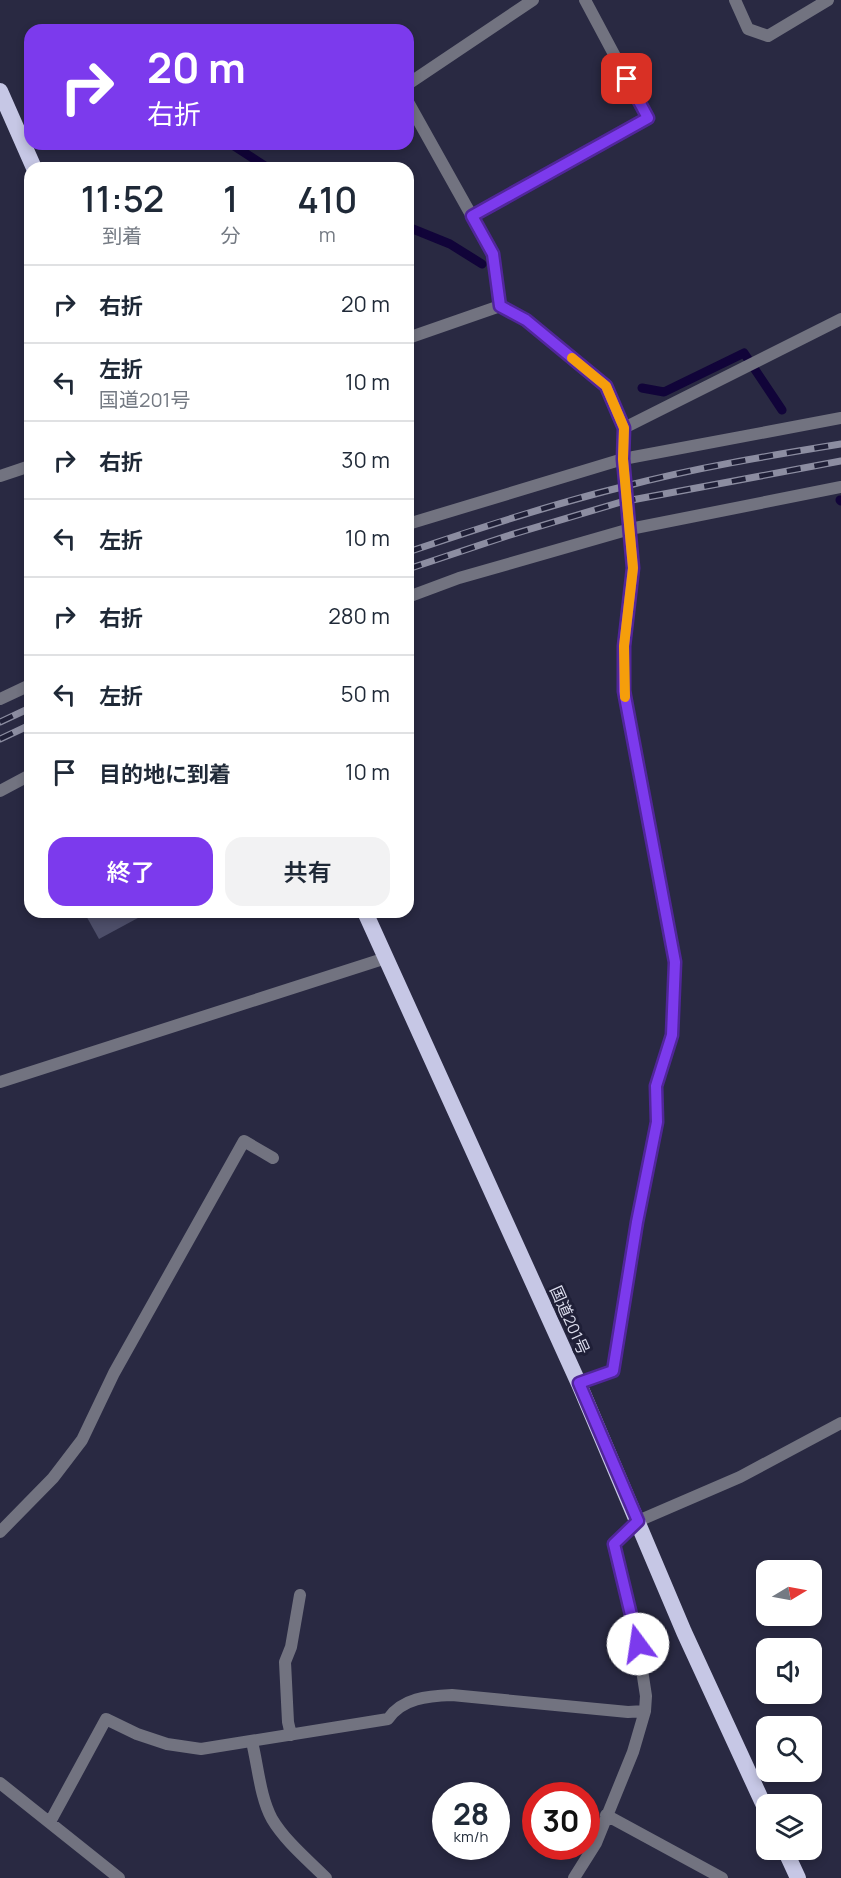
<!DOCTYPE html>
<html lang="ja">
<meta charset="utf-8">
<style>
body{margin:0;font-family:Manrope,"Noto Sans JP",sans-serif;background:#f2f2f3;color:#1f2937;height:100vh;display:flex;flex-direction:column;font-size:22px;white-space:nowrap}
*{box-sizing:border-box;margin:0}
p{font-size:20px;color:#747a83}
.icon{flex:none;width:33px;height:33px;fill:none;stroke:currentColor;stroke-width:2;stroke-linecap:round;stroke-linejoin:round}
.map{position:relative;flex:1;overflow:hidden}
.drawer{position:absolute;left:24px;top:162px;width:390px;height:756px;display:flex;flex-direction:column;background:#fff;border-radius:18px;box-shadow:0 3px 9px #0003}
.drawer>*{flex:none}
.hud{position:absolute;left:24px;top:24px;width:390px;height:126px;border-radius:18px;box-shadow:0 3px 9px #0003;background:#7c3aed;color:#fff;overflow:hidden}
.needle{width:39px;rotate:80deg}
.buttons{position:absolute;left:756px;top:1560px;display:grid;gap:12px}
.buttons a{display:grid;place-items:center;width:66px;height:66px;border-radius:12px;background:#fff;box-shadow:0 3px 9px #0003;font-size:30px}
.speed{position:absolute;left:432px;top:1782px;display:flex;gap:12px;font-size:30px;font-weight:700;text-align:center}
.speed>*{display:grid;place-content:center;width:78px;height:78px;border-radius:50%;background:#fff;box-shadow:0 3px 9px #0003;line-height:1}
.speed small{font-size:15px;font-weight:400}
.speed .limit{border:9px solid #d22;background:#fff;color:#111}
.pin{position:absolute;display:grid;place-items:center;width:51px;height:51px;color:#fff;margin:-26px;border-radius:12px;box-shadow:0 3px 9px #0006}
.me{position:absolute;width:66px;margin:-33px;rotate:346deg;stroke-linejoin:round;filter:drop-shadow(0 0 4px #0008)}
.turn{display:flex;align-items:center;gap:21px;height:126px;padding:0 24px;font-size:27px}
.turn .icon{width:78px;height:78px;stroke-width:2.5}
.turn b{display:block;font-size:42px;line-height:51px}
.eta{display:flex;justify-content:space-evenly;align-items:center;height:102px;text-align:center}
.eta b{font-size:36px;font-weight:600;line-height:42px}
.cta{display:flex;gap:12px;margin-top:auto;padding:12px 24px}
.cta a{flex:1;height:69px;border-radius:18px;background:#7c3aed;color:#fff;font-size:24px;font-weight:600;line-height:69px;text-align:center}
.cta a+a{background:#f2f2f3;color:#1f2937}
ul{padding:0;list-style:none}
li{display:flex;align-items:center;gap:18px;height:78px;padding:0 24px;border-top:2px solid #e0e1e3}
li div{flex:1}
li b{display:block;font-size:22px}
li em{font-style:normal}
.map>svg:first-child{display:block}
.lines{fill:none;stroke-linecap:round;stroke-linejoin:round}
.stream{stroke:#110439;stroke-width:9}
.building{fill:#4d4e69}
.minor{stroke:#727380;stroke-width:12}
.tertiary{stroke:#727380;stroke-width:12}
.trunk{stroke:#c6c7e5;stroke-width:16}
.rail-casing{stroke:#8c8da1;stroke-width:7}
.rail{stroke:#1f1f37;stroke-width:4.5;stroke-dasharray:14;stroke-linecap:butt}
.route-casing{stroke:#51269a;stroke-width:15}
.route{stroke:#7c3aed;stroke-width:10}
.slow{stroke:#f59e0b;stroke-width:10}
.labels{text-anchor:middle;stroke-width:6;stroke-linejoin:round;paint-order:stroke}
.street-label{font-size:16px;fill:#dadbeb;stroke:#1f1f37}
</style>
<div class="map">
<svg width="841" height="1878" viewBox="0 0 841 1878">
<rect width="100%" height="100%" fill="#292942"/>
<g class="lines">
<!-- stream -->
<path class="stream" d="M231 144 268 168
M408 227 450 244 482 264
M642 388 664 392 744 353 782 410
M840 500 841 501"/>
</g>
<!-- building -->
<path class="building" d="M84 912H149L99 939Z"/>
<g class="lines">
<!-- minor -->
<path class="minor" d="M735 0 748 29 768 36 828 0
M408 84 533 0
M408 102 493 254 500 306
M472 215 648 118 585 0
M408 338 500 306 526 320 606 386 624 428 623 459 633 568 624 646V691L675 962 672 1035 656 1086 657 1122 637 1222 613 1371 579 1384
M624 428 841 319
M0 476 30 466
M408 524 623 459 841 418
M408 597 459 578 630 529 841 487
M0 699 30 685
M0 791 30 775
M0 1532 53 1478 82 1440 114 1373 244 1141 273 1158
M291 1735 288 1722 285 1662 291 1647 300 1595
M252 1742C258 1766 260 1797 272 1819 285 1841 308 1860 326 1878
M0 1783 119 1878
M606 1815 722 1878
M50 1822 106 1719 137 1734 167 1744 201 1749 388 1719C402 1698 428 1696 452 1695L628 1712 645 1711
M574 1878 596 1843 633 1752 645 1711 646 1696 638 1644 614 1543 638 1521 740 1477 841 1423"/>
<!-- tertiary -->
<path class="tertiary" d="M0 1082 386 958"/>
<!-- trunk -->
<path class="trunk" d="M0 91 34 168
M365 912 579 1384 684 1632 766 1810
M785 1850 798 1878"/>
<defs>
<path id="rail" d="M408 552C479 528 549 505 622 487 694 468 767 456 841 444
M408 569 507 536 621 502 841 461
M0 722 30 708
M0 739 30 725"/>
</defs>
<!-- rail casing -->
<use href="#rail" class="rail-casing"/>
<!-- rail -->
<use href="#rail" class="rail"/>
</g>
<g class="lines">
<defs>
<path id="route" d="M627 79 648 118 472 216 493 254 500 306 526 320 606 386 624 428 623 459 633 568 624 646V691L675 962 672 1035 656 1086 657 1122 637 1222 613 1371 579 1383 638 1521 614 1544 638 1644"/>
</defs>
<!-- route casing -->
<use href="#route" class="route-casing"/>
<!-- route -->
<use href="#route" class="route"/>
<!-- slow -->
<path class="slow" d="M572 358 606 386 624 428 623 459 633 568 624 646 625 697"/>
</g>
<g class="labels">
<!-- street labels -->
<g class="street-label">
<text transform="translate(570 1320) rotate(66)" y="6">国道201号</text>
</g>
</g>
</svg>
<div class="buttons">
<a><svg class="needle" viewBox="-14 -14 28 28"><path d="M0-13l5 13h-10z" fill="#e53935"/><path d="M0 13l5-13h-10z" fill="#747a83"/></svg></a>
<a><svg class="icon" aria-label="sound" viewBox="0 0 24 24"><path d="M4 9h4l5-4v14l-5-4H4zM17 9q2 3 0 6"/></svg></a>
<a><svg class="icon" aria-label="search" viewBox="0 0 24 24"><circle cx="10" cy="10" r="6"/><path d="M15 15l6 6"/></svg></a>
<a><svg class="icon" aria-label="layers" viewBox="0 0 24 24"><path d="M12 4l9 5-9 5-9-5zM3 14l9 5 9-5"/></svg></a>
</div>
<div class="speed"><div>28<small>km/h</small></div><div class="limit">30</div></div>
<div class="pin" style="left:627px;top:79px;background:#d93025"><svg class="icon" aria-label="arrive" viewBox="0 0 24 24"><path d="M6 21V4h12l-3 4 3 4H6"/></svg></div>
<svg class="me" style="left:638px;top:1644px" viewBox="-20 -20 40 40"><circle r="19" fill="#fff"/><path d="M0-13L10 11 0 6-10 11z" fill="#7c3aed"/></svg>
<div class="hud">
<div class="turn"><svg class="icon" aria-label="right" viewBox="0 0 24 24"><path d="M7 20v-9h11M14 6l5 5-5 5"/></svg><div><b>20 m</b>右折</div></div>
</div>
<section class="drawer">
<div class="eta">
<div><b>11:52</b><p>到着</p></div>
<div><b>1</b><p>分</p></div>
<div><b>410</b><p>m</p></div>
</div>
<ul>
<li><svg class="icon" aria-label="right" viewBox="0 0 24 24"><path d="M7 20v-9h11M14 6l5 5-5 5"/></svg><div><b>右折</b></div><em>20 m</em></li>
<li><svg class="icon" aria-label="left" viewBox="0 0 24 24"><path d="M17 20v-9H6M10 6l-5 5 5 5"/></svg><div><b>左折</b><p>国道201号</p></div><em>10 m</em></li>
<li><svg class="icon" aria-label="right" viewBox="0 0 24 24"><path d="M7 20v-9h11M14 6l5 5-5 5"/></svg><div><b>右折</b></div><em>30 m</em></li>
<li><svg class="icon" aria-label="left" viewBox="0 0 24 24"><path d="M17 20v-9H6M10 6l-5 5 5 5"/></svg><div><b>左折</b></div><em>10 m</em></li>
<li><svg class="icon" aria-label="right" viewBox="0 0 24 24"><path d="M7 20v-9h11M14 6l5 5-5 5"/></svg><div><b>右折</b></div><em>280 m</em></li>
<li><svg class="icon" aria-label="left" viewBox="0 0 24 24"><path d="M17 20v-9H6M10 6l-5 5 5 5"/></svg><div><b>左折</b></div><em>50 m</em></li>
<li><svg class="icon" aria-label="arrive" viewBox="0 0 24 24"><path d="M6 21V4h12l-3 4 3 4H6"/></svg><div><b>目的地に到着</b></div><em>10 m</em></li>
</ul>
<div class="cta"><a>終了</a><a>共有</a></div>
</section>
</div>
